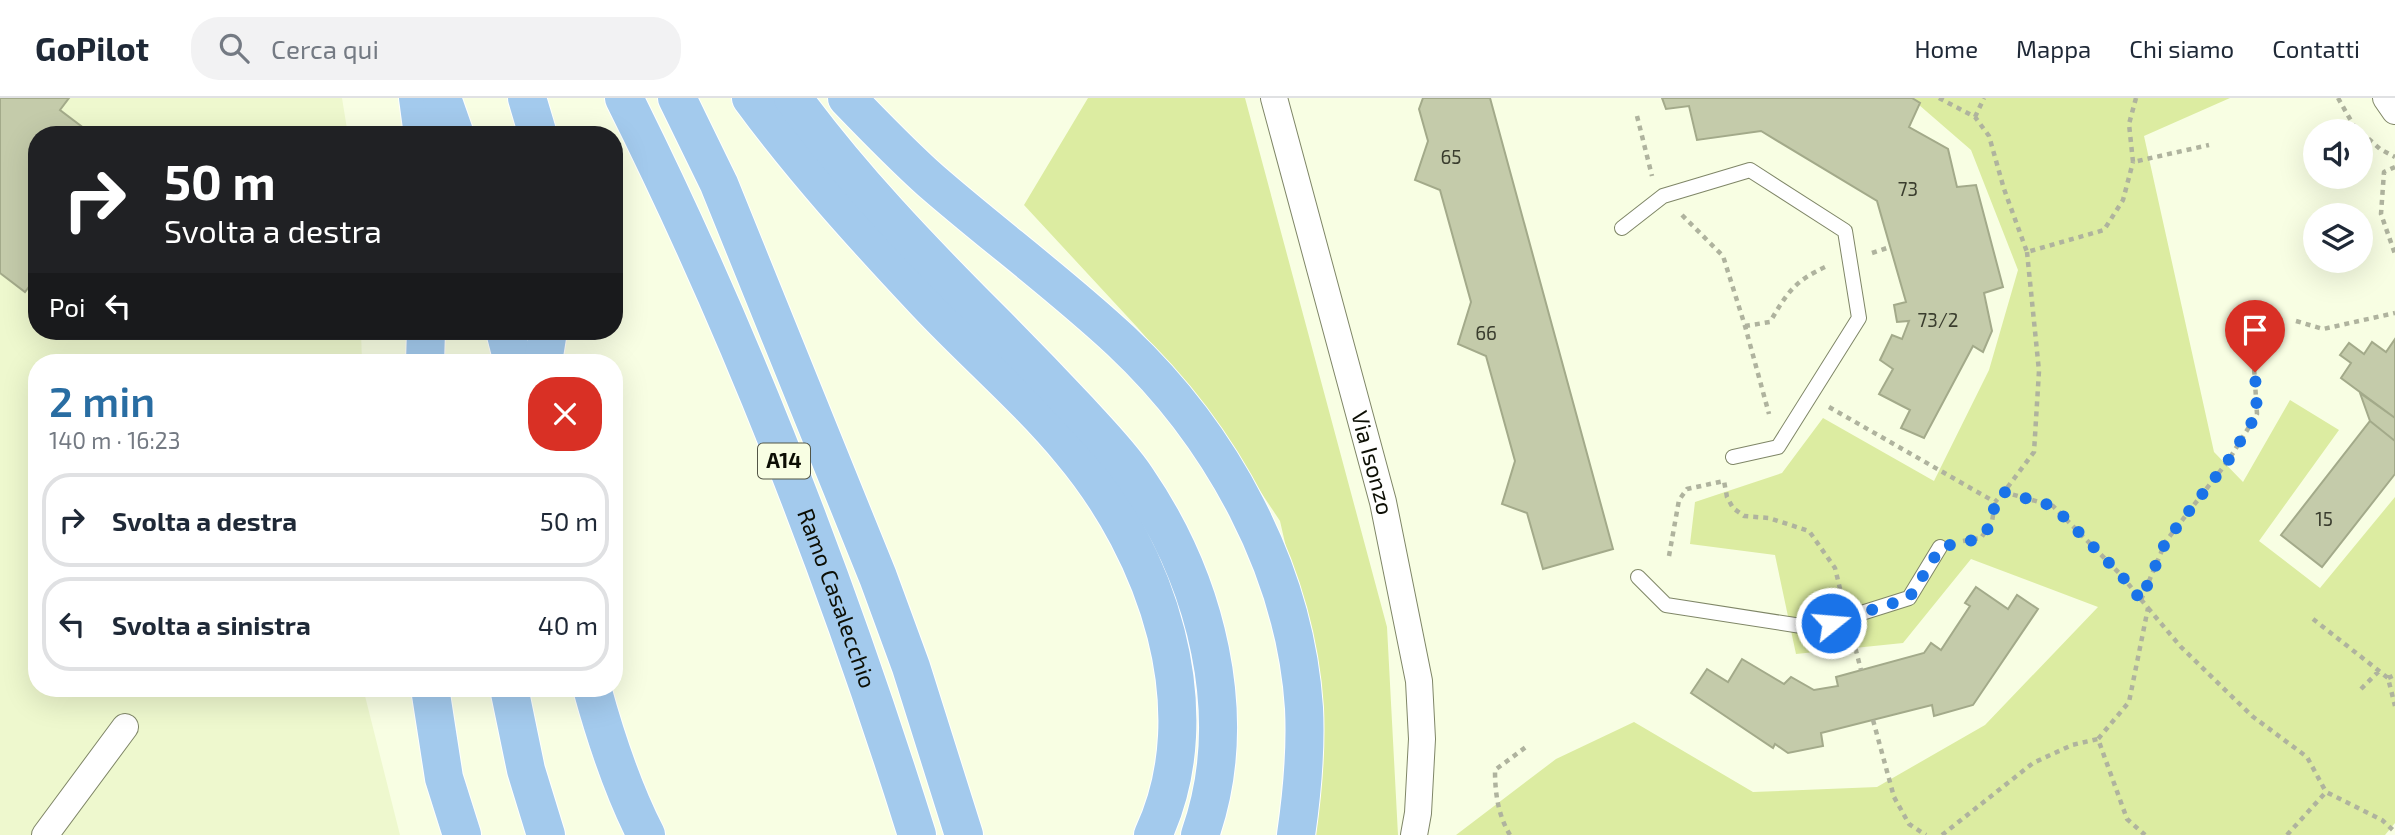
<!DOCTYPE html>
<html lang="it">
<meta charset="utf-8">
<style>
body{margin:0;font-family:"Exo 2",sans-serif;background:#f2f2f3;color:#1f2937;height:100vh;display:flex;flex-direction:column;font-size:26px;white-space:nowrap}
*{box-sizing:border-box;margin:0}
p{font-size:23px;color:#747a83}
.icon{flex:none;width:38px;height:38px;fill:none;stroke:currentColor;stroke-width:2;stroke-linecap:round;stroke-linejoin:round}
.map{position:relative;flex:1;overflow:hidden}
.sheet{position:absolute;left:28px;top:256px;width:595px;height:343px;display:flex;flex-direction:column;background:#fff;border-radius:28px;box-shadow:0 7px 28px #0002}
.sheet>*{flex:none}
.hud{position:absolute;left:28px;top:28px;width:595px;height:214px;border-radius:28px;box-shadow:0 7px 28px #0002;background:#202124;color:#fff;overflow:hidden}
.buttons{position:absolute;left:2303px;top:21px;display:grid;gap:14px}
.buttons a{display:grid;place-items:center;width:70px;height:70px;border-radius:50%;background:#fff;box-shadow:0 7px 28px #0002;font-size:35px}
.pin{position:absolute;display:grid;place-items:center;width:60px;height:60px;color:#fff;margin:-72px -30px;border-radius:50% 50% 50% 0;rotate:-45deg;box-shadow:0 0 7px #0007}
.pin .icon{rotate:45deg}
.me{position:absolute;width:77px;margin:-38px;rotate:73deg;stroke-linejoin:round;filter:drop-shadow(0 0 5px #0008)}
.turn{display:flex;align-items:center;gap:24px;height:147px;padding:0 21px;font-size:32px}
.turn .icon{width:91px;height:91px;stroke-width:2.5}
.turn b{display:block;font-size:49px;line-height:60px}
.then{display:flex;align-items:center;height:66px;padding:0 21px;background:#0003;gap:14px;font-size:26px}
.round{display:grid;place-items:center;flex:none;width:74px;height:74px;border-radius:28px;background:#f2f2f3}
.headline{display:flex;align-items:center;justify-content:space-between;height:119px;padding:0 21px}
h1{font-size:42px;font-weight:600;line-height:52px;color:#296da2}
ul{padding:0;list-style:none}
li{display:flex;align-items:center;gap:21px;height:94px;margin:0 14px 10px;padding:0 7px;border:4px solid #e0e1e3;border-radius:28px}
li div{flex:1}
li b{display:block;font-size:26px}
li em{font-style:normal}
header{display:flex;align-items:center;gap:42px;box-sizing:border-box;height:98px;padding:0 35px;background:#fff;border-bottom:2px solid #e0e1e3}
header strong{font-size:33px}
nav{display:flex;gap:38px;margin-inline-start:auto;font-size:24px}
.search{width:490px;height:63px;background:#f2f2f3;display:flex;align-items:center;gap:18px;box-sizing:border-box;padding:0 24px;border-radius:28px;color:#747a83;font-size:26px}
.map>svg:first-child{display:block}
.built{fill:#eef8ce}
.green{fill:#dceca1}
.building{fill:#c4cbaa;stroke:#a3aa8a;stroke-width:2}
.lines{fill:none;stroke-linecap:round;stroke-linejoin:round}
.service-casing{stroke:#7f8667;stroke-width:16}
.minor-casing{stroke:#7f8667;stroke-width:28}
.motorway-casing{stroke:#fff;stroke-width:40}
.path{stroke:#afb39e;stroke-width:4.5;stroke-dasharray:5 5;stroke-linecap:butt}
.service{stroke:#fff;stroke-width:14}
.minor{stroke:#fff;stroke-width:26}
.motorway{stroke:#a3caed;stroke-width:38}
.route{stroke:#1a73e8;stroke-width:12;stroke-dasharray:0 21.6}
.labels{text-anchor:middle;stroke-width:6;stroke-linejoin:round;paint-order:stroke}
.number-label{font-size:19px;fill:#3a3d2e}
.shield{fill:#f8fee3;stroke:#535647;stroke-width:2}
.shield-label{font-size:21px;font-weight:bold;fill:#0c0e04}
.street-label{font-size:23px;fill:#0c0e04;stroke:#f8fee3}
</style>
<header>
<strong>GoPilot</strong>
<div class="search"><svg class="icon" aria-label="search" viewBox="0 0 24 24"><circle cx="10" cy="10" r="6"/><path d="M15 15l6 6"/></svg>Cerca qui</div>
<nav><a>Home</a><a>Mappa</a><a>Chi siamo</a><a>Contatti</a></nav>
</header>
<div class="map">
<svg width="2395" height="737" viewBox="0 0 2395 737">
<rect width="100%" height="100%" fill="#f8fee3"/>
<!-- built -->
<path class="built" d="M0 0H342L348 37H37V233H361L362 264H37V590H363L400 737H0Z"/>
<!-- green -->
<path class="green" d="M1088 0H1245L1387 529 1398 737H1309L1322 606 1280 423 1198 299 1137 229 1024 107Z
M1911 0H2230L2144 38 2214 354 2243 384 2290 302 2339 332 2259 443 2320 490 2395 399V725L2385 737H1456L1556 661 1634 624 1753 694 1877 689 1985 627 2098 509 1971 461 1903 545 1796 556 1775 457 1690 446 1695 404 1782 375 1823 320 1934 383 1989 272 2018 172 1971 52Z"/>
<!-- building -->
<path class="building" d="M0 0H69L60 12 93 37H37V178L25 194 0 175Z
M1423 0H1490L1613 451 1543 471 1527 415 1502 406 1515 363 1486 258 1458 246 1471 204 1440 92 1415 82 1428 43 1419 11Z
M1662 0H1912L1920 5 1909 29 1948 51 1957 89 1976 87 2003 189 1984 195 1992 233 1983 254 1973 248 1924 340 1901 330 1910 312 1879 296 1893 271 1880 262 1892 237 1902 241 1909 223 1897 224 1894 207 1906 204 1877 103 1761 33 1697 42 1689 8 1666 11Z
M2395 241V320L2341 280 2351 265 2340 257 2349 245 2364 256 2372 244 2386 254Z
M2360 295 2395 320V343L2370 323Z
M2370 323 2395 343V376L2322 469 2281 437Z
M1976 489 2008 511 2017 497 2038 511 1973 607 1934 618 1932 607 1821 635 1823 648 1788 655 1775 646 1773 650 1691 595 1707 571 1728 584 1742 561 1784 586 1791 579 1814 592 1838 588 1836 579 1924 555 1931 545 1941 552 1970 508 1965 505Z"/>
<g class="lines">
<defs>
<path id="service" d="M1622 130 1663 98 1750 72 1845 133 1859 220 1778 349 1733 359
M1638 479 1666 507 1814 530 1909 500 1940 449"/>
<g id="minor">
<path id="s1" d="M1274 0 1383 404 1419 583 1422 641 1418 715 1414 737"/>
<path d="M2386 0 2395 13"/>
<path d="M45 737 125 629"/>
</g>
<g id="motorway">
<path d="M418 0 423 37"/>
<path d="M442 0 455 37"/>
<path d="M527 0 538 37"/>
<path id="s2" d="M624 0C742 236 838 485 917 737"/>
<path d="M677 0 719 86 878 479 911 569 964 737"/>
<path d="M751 0C804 72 865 139 927 205 974 255 1027 300 1071 353 1156 454 1212 611 1153 737"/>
<path d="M793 0C851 79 920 151 990 221 1020 251 1049 281 1078 312 1098 334 1120 356 1136 380 1206 482 1242 618 1200 737"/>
<path d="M847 0C874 28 901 56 930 82 993 137 1060 186 1121 243 1221 337 1295 471 1304 610 1306 652 1302 696 1296 737"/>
<path d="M505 233 513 264"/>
<path d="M425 264 426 233"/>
<path d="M543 264 548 233"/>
<path d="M430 590 444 680 462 737"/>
<path d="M509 590 526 672 546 737"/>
<path d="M592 590C606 641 622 690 646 737"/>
</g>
</defs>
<!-- service casing -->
<use href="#service" class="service-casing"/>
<!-- minor casing -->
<use href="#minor" class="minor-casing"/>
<!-- motorway casing -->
<use href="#motorway" class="motorway-casing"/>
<!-- path -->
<path class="path" d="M1939 0 1975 19 1989 38 2004 91 2027 154 2104 132 2123 102 2133 64
M2136 0 2129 26 2133 64 2209 47
M2338 0 2354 28 2360 33
M1637 18 1652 78
M1975 19 1984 0
M2361 34 2380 51 2395 59
M2395 69 2384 74 2381 116 2395 156
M1682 117 1723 158 1745 228 1769 316
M2027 154 2039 273 2034 354 2004 394 2053 408 2121 477 2148 510 2129 604 2098 641 2127 721 2145 737
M1872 155 1890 149
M2296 223 2323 231 2395 215
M1745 228 1770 224C1788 193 1795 183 1827 168
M1829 309 1995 404 2004 394
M1963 443 1981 440 1992 424 1995 404
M1669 458 1679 402 1687 391 1724 383 1727 399 1733 410 1744 418 1769 420 1809 433 1835 470 1842 499
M2141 502 2166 443 2228 363 2257 316 2253 253
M2148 510 2181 549 2252 618 2307 659 2326 694
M2313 521 2388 580 2395 608
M1853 541 1861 572
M2388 580 2395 577
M2361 591 2379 573
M1873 622 1894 699 1909 726 1926 737
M1510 737C1498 717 1495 695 1495 672L1526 649
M1942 737 2033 665 2072 647 2098 641
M2287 737 2326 694 2382 722 2395 734"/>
<!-- service -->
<use href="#service" class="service"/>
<!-- minor -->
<use href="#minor" class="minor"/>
<!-- motorway -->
<use href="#motorway" class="motorway"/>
</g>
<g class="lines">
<!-- route -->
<path class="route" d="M1831 525 1909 500 1941 449 1982 440 1992 424 1995 404 2004 394 2053 408 2121 477 2141 502 2166 443 2228 363 2257 316 2255 274"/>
</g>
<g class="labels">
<!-- number labels -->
<g class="number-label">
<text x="1451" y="66">65</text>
<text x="1908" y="98">73</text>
<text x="1938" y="229">73/2</text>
<text x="1486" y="242">66</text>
<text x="2324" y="428">15</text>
</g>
<!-- shield labels -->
<rect class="shield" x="758" y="345.5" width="52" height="35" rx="5"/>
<g class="shield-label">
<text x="784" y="370">A14</text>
</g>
<!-- street labels -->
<g class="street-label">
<text dy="8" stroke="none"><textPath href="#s1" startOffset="378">Via Isonzo</textPath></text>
<text dy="8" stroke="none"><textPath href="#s2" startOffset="544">Ramo Casalecchio</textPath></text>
</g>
</g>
</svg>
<div class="buttons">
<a><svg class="icon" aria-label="sound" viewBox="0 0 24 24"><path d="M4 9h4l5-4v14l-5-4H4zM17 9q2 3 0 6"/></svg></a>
<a><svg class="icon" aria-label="layers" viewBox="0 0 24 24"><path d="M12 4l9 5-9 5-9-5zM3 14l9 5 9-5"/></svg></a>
</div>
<div class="pin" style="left:2255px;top:274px;background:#d93025"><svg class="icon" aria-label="arrive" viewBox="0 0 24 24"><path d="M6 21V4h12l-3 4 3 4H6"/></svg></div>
<svg class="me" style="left:1831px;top:525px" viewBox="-20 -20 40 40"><circle r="17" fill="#1a73e8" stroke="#fff" stroke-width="3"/><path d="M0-11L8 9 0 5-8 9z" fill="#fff"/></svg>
<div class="hud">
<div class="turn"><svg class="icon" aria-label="right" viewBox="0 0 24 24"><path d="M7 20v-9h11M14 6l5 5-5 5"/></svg><div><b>50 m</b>Svolta a destra</div></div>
<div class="then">Poi<svg class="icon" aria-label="left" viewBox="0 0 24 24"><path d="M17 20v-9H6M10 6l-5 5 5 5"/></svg></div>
</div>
<section class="sheet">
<div class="headline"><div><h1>2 min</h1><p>140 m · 16:23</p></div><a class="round" style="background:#d93025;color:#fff"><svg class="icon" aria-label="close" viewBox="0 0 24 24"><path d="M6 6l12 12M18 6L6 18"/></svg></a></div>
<ul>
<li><svg class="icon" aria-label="right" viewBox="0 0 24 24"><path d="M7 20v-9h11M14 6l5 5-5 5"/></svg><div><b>Svolta a destra</b></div><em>50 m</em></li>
<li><svg class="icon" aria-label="left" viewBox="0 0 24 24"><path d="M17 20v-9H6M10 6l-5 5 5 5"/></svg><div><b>Svolta a sinistra</b></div><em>40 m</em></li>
</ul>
</section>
</div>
